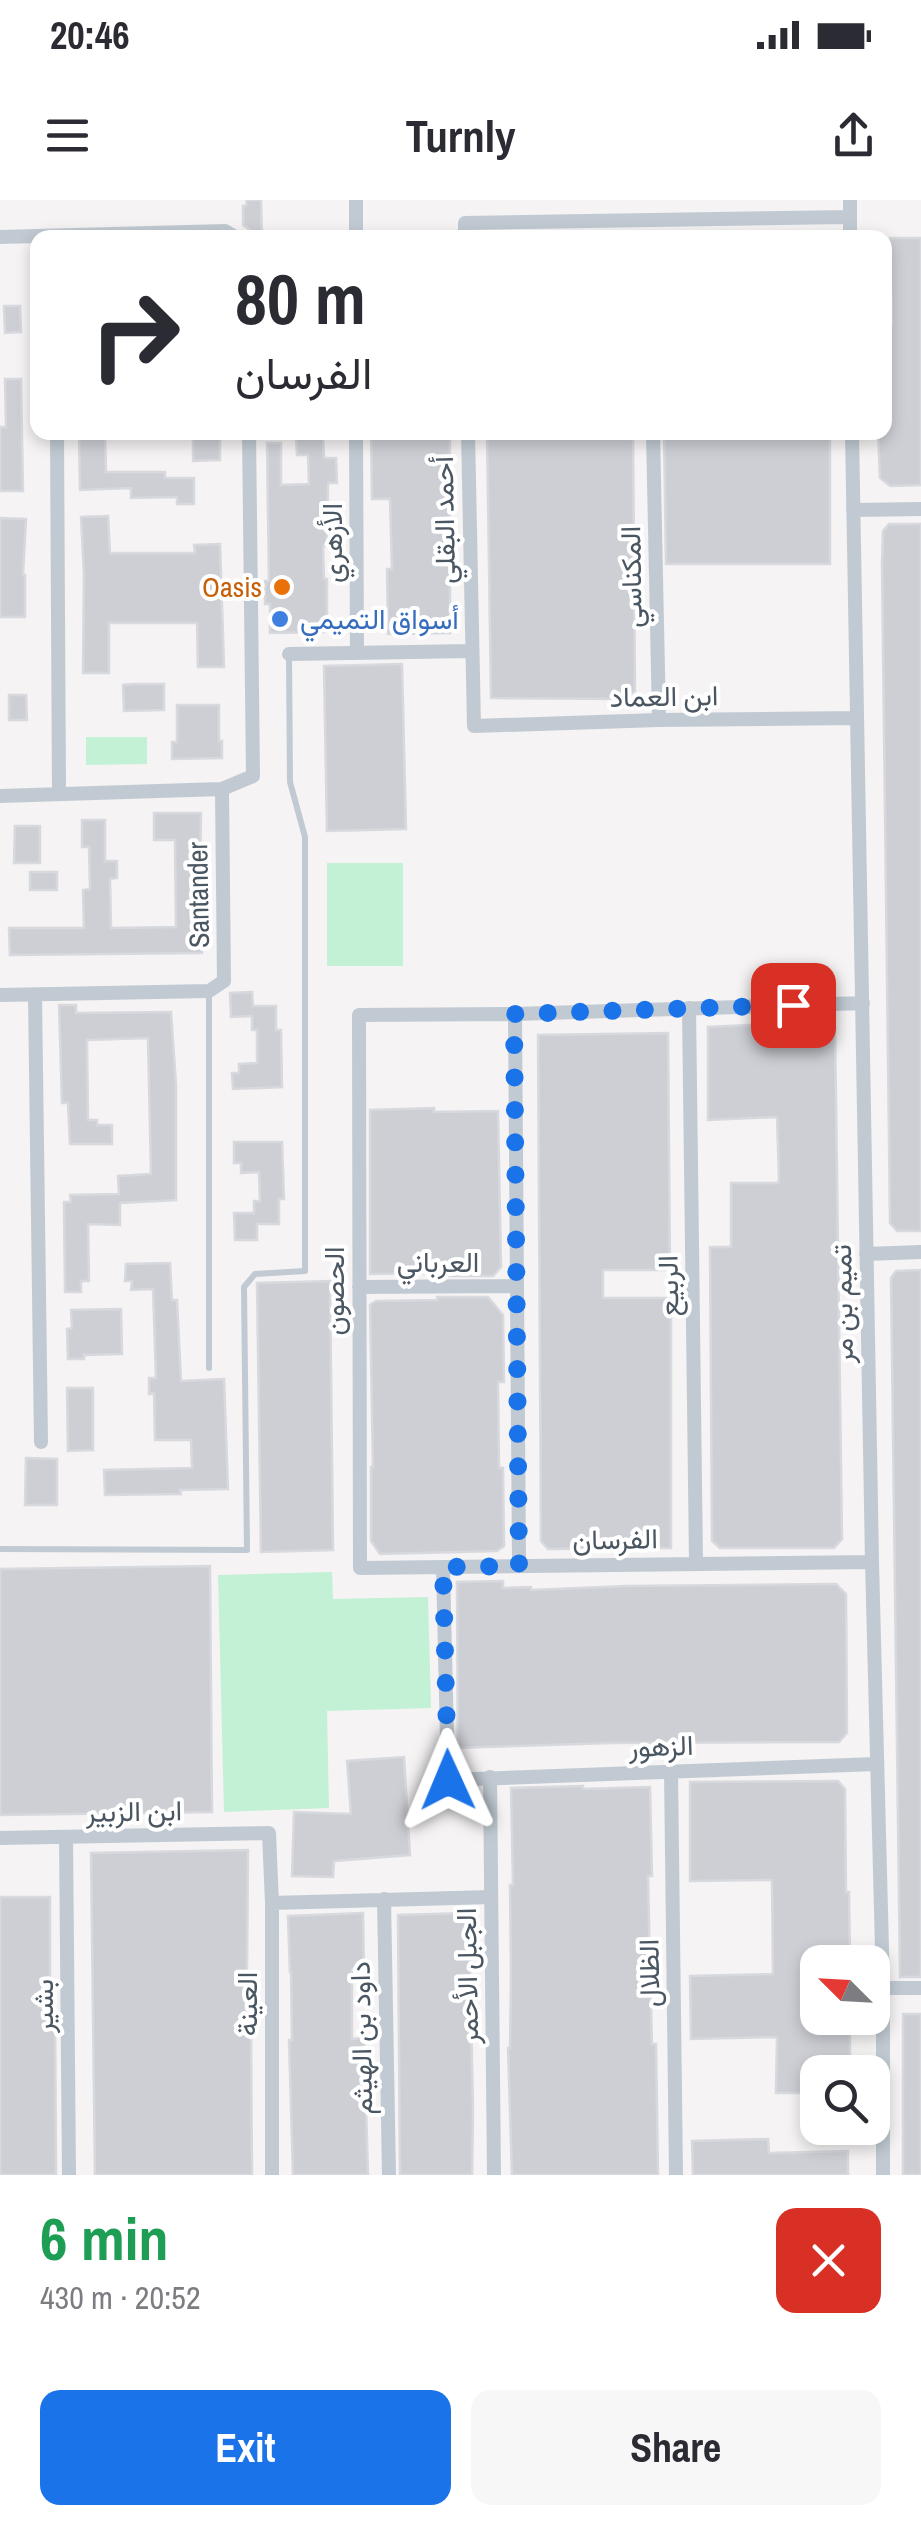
<!DOCTYPE html>
<meta charset="utf-8">
<style>
body{margin:0;font-family:"Archivo Narrow",Vazirmatn,sans-serif;background:#f7f7f7;color:#2b2b33;height:100vh;display:flex;flex-direction:column;font-size:38px;white-space:nowrap}
*{box-sizing:border-box;margin:0}
p{font-size:32px;color:#7c7c81}
.icon{flex:none;width:55px;height:55px;fill:none;stroke:currentColor;stroke-width:2;stroke-linecap:round;stroke-linejoin:round}
.map{position:relative;height:1975px;overflow:hidden}
.panel{display:flex;flex-direction:column;background:#fff;flex:1}
.panel>*{flex:none}
.top-card{position:absolute;left:30px;top:30px;width:862px;height:210px;border-radius:20px;box-shadow:0 5px 15px #0003;background:#fff;color:#2b2b33;overflow:hidden}
.needle{width:65px;rotate:294deg}
.controls{position:absolute;left:800px;top:1745px;display:grid;gap:20px}
.controls a{display:grid;place-items:center;width:90px;height:90px;border-radius:20px;background:#fff;box-shadow:0 5px 15px #0003;font-size:50px}
.pin{position:absolute;display:grid;place-items:center;width:85px;height:85px;color:#fff;margin:-42px;border-radius:20px;box-shadow:0 5px 15px #0006}
.me{position:absolute;width:110px;margin:-55px;rotate:359deg;stroke-linejoin:round;filter:drop-shadow(0 0 8px #0008)}
.turn{display:flex;align-items:center;gap:35px;height:210px;padding:0 40px;font-size:45px}
.turn .icon{width:130px;height:130px;stroke-width:2.5}
.turn b{display:block;font-size:70px;line-height:85px}
.round{display:grid;place-items:center;flex:none;width:105px;height:105px;border-radius:20px;background:#f7f7f7}
.headline{display:flex;align-items:center;justify-content:space-between;height:170px;padding:0 40px}
h1{font-size:60px;font-weight:700;line-height:75px;color:#1e9e55}
.cta{display:flex;gap:20px;margin-top:auto;padding:20px 40px}
.cta a{flex:1;height:115px;border-radius:20px;background:#1a73e8;color:#fff;font-size:40px;font-weight:700;line-height:115px;text-align:center}
.cta a+a{background:#f7f7f7;color:#2b2b33}
.status{display:flex;justify-content:space-between;align-items:center;height:70px;padding:0 50px;background:#fff;direction:ltr}
.status svg{height:28px;fill:currentColor}
header{display:flex;justify-content:space-between;align-items:center;height:130px;padding:0 40px;background:#fff;font-size:45px;font-weight:700}
.map>svg:first-child{display:block}
.green{fill:#c3f1d5}
.building{fill:#cdcfd5;stroke:#d7d9de;stroke-width:2.5}
.lines{fill:none;stroke-linecap:round;stroke-linejoin:round}
.lane{stroke:#c1cad2;stroke-width:6}
.street{stroke:#c1cad2;stroke-width:14}
.route{stroke:#1a73e8;stroke-width:18;stroke-dasharray:0 32.4}
.food-dot{fill:#e8710a;stroke:#fff;stroke-width:4}
.shop-dot{fill:#3f7fe0;stroke:#fff;stroke-width:4}
.labels{text-anchor:middle;stroke-width:8;stroke-linejoin:round;paint-order:stroke}
.street-label{font-size:28px;fill:#4a5661;stroke:#fff}
.food-label{font-size:28px;fill:#c56008;stroke:#fff;text-anchor:end}
.shop-label{font-size:28px;fill:#366cbe;stroke:#fff;text-anchor:start}
</style>
<div class="status"><b>20:46</b><svg viewBox="0 0 49 12"><path d="M0 12V9h3v3zM5 12V6h3v6zM10 12V3h3v9zM15 12V0h3v12zM26 1h20v11H26zM47 4h2v5h-2z"/></svg></div>
<header><svg class="icon" aria-label="menu" viewBox="0 0 24 24"><path d="M4 6h16M4 12h16M4 18h16"/></svg>Turnly<svg class="icon" aria-label="share" viewBox="0 0 24 24"><path d="M12 15V3M7 8l5-5 5 5M5 13v7h14v-7"/></svg></header>
<div class="map">
<svg width="921" height="1975" viewBox="0 0 921 1975">
<rect width="100%" height="100%" fill="#f5f3f3"/>
<!-- green -->
<path class="green" d="M86 537H147V564L86 565Z
M327 663H403V766H327Z
M332 1372 333 1399 428 1397 431 1508 327 1511 329 1608 224 1612 218 1375Z"/>
<!-- building -->
<path class="building" d="M247 0H261L262 38 243 25V6H246Z
M890 38H921V285L890 286 880 278 878 232H885V124H892Z
M4 106H20L21 132 5 133Z
M5 179H21L23 291H0V227H6Z
M79 232H105L106 272H165V278H194V304H177V297L131 298V288L80 290Z
M193 232H220V260L193 261Z
M371 232H450V433L388 434 387 369H392L390 299H372Z
M487 232H633L635 491 625 499 491 498Z
M664 232H745V236L830 234V364H666Z
M323 236 324 258H336L337 283H328L327 346H323L324 379H327V432L270 433V404H265V381H269L267 243H281V285L309 284 308 255H297L296 237Z
M108 316 110 353H195L194 345 220 344 224 467H198L197 423H109V473H83L84 374 81 317Z
M0 318 26 319 23 375H25V417H0Z
M889 324H921V1031H897L890 1023 882 363 883 331Z
M402 464 406 629 327 631 324 466Z
M133 484H164V510L124 511 123 485Z
M9 495H26L27 520H9Z
M177 505H219V541H222V558L172 559V542H177Z
M154 613H201L200 666H205V702H203L202 753 10 755 9 728H84L83 690 90 689 89 647H82V620H105V661H117V678L110 679 111 728 176 727 175 640H154Z
M15 626H40V663H14Z
M30 672H57V690H30Z
M252 792 253 806H276V830H281L282 887 233 889 232 873H239V864L257 863V830H252V816L231 817 230 793Z
M59 805H76V813L171 812 176 885V1000L120 1003V1025L88 1024 89 1081H81V1092H65L64 1002H71L70 995 119 994 118 976 151 974 148 838 87 840 88 920H97V925H112V944H70L68 903H62Z
M828 821 835 829 842 1339 834 1348H720L712 1341 710 1047H731V983H778L779 979 777 917 708 920V827Z
M668 833 670 1070H603V1098H671V1348L548 1349 541 1341 538 835Z
M434 908V912L498 911 501 1067 493 1076H437V1073L370 1074V910Z
M234 942H282L284 999H279V1024H257V1040H235L234 1013H254V1001H260L259 972 241 973V963H234Z
M170 1063 172 1100H177L181 1181 224 1179 228 1289 180 1290 181 1294 105 1295 104 1270 192 1268 191 1240H155L154 1193 149 1194V1178H156L153 1089 131 1090 132 1081H125L126 1064Z
M921 1070V1777H900L891 1078 896 1071Z
M330 1081 333 1350 261 1352 257 1083Z
M437 1097H488L503 1115 504 1182H498L499 1268H503L504 1346 497 1351 380 1354 371 1341V1267H373L370 1105 376 1101 437 1100Z
M121 1109 122 1154 84 1155V1159H68L67 1129 72 1128 71 1110Z
M67 1188H93V1250L68 1251Z
M26 1258 57 1259V1305H25Z
M210 1366 212 1612 0 1615V1369Z
M503 1381V1388L531 1387V1390L628 1386 836 1384 846 1394 847 1533 839 1542 611 1543 458 1548 457 1382Z
M404 1557 410 1655 334 1661 333 1677 292 1676 294 1612 351 1614 347 1561Z
M838 1581 845 1589 846 1692H849L850 1762H818V1818H850V1872H818V1893H776L777 1837 691 1839 690 1776 773 1774 772 1680 690 1681V1582Z
M583 1586V1589L650 1587 652 1676H648L650 1769 652 1844H656L658 1975H512L508 1848H510L511 1775 510 1685H513L511 1588Z
M248 1650 247 1776 249 1836H251L252 1975H95L91 1653Z
M0 1697H50V1811H55L56 1975H0Z
M363 1713 364 1769 352 1770V1839L364 1838 368 1975H293L289 1840H292L291 1772H290L288 1716Z
M469 1713 473 1912 472 1975H400L398 1715Z
M903 1814H921V1975H903Z
M768 1939 769 1953 848 1951V1975H693L692 1941Z"/>
<g class="lines">
<!-- lane -->
<path class="lane" d="M209 793V1168
M0 1349 247 1350 244 1087 255 1074 305 1071V637L290 582 289 455"/>
<!-- street -->
<path class="street" d="M356 0V38
M850 0V38
M0 37 225 31 237 38
M465 38V23L850 17
M57 232 59 594
M356 232 357 453
M468 232 474 526 659 520 856 518
M653 232 659 520
M852 232 872 1362 883 1788V1975
M853 310 921 309
M289 454 471 451
M0 596 222 589 253 576 249 232
M0 795 209 791 224 781 222 589
M35 795 41 1242
M863 803 515 814 359 815 360 1368 872 1362
M689 808 696 1362
M515 814 519 1365
M866 1054 921 1052
M359 1087 517 1086
M443 1367 448 1580 876 1564
M671 1571 676 1975
M490 1577 494 1975
M66 1637 69 1975
M0 1638 269 1633 272 1703V1975
M384 1699 389 1975
M272 1703 491 1697
M883 1788H921"/>
</g>
<g class="lines">
<!-- route -->
<path class="route" d="M448 1580 443 1367 519 1366 514 814 793 805"/>
</g>
<!-- markers -->
<circle class="food-dot" cx="282" cy="387" r="10"/>
<circle class="shop-dot" cx="280" cy="419" r="10"/>
<g class="labels">
<!-- street labels -->
<g class="street-label">
<text transform="translate(444 320) rotate(-91)" y="10">أحمد البقلي</text>
<text transform="translate(332 343) rotate(-90)" y="10">الأزهري</text>
<text transform="translate(631 377) rotate(-91)" y="10">المكناسي</text>
<text transform="translate(664 496) rotate(-1)" y="10">ابن العماد</text>
<text transform="translate(198 695) rotate(-91)" y="10">Santander</text>
<text x="438" y="1072">العرباني</text>
<text transform="translate(668 1086) rotate(-91)" y="10">الربيع</text>
<text transform="translate(334 1091) rotate(-90)" y="10">الحصون</text>
<text transform="translate(842 1104) rotate(-91)" y="10">تميم بن مر</text>
<text transform="translate(615 1339) rotate(-1)" y="10">الفرسان</text>
<text transform="translate(661 1546) rotate(-2)" y="10">الزهور</text>
<text transform="translate(134 1611) rotate(-1)" y="10">ابن الزبير</text>
<text transform="translate(649 1773) rotate(-91)" y="10">الظلال</text>
<text transform="translate(467 1776) rotate(-91)" y="10">الجبل الأحمر</text>
<text transform="translate(247 1804) rotate(-90)" y="10">العينة</text>
<text transform="translate(43 1806) rotate(-90)" y="10">بشير</text>
<text transform="translate(361 1838) rotate(-91)" y="10">داود بن الهيثم</text>
</g>
<!-- food labels -->
<g class="food-label">
<text x="262" y="397">Oasis</text>
</g>
<!-- shop labels -->
<g class="shop-label">
<text x="300" y="429">أسواق التميمي</text>
</g>
</g>
</svg>
<div class="controls">
<a><svg class="needle" viewBox="-14 -14 28 28"><path d="M0-13l5 13h-10z" fill="#e53935"/><path d="M0 13l5-13h-10z" fill="#7c7c81"/></svg></a>
<a><svg class="icon" aria-label="search" viewBox="0 0 24 24"><circle cx="10" cy="10" r="6"/><path d="M15 15l6 6"/></svg></a>
</div>
<div class="pin" style="left:793px;top:805px;background:#d93025"><svg class="icon" aria-label="arrive" viewBox="0 0 24 24"><path d="M6 21V4h12l-3 4 3 4H6"/></svg></div>
<svg class="me" style="left:448px;top:1580px" viewBox="-20 -20 40 40"><path d="M0-17L14 15 0 8-14 15z" fill="#1a73e8" stroke="#fff" stroke-width="4"/></svg>
<div class="top-card">
<div class="turn"><svg class="icon" aria-label="right" viewBox="0 0 24 24"><path d="M7 20v-9h11M14 6l5 5-5 5"/></svg><div><b>80 m</b>الفرسان</div></div>
</div>
</div>
<section class="panel">
<div class="headline"><div><h1>6 min</h1><p>430 m · 20:52</p></div><a class="round" style="background:#d93025;color:#fff"><svg class="icon" aria-label="close" viewBox="0 0 24 24"><path d="M6 6l12 12M18 6L6 18"/></svg></a></div>
<div class="cta"><a>Exit</a><a>Share</a></div>
</section>
